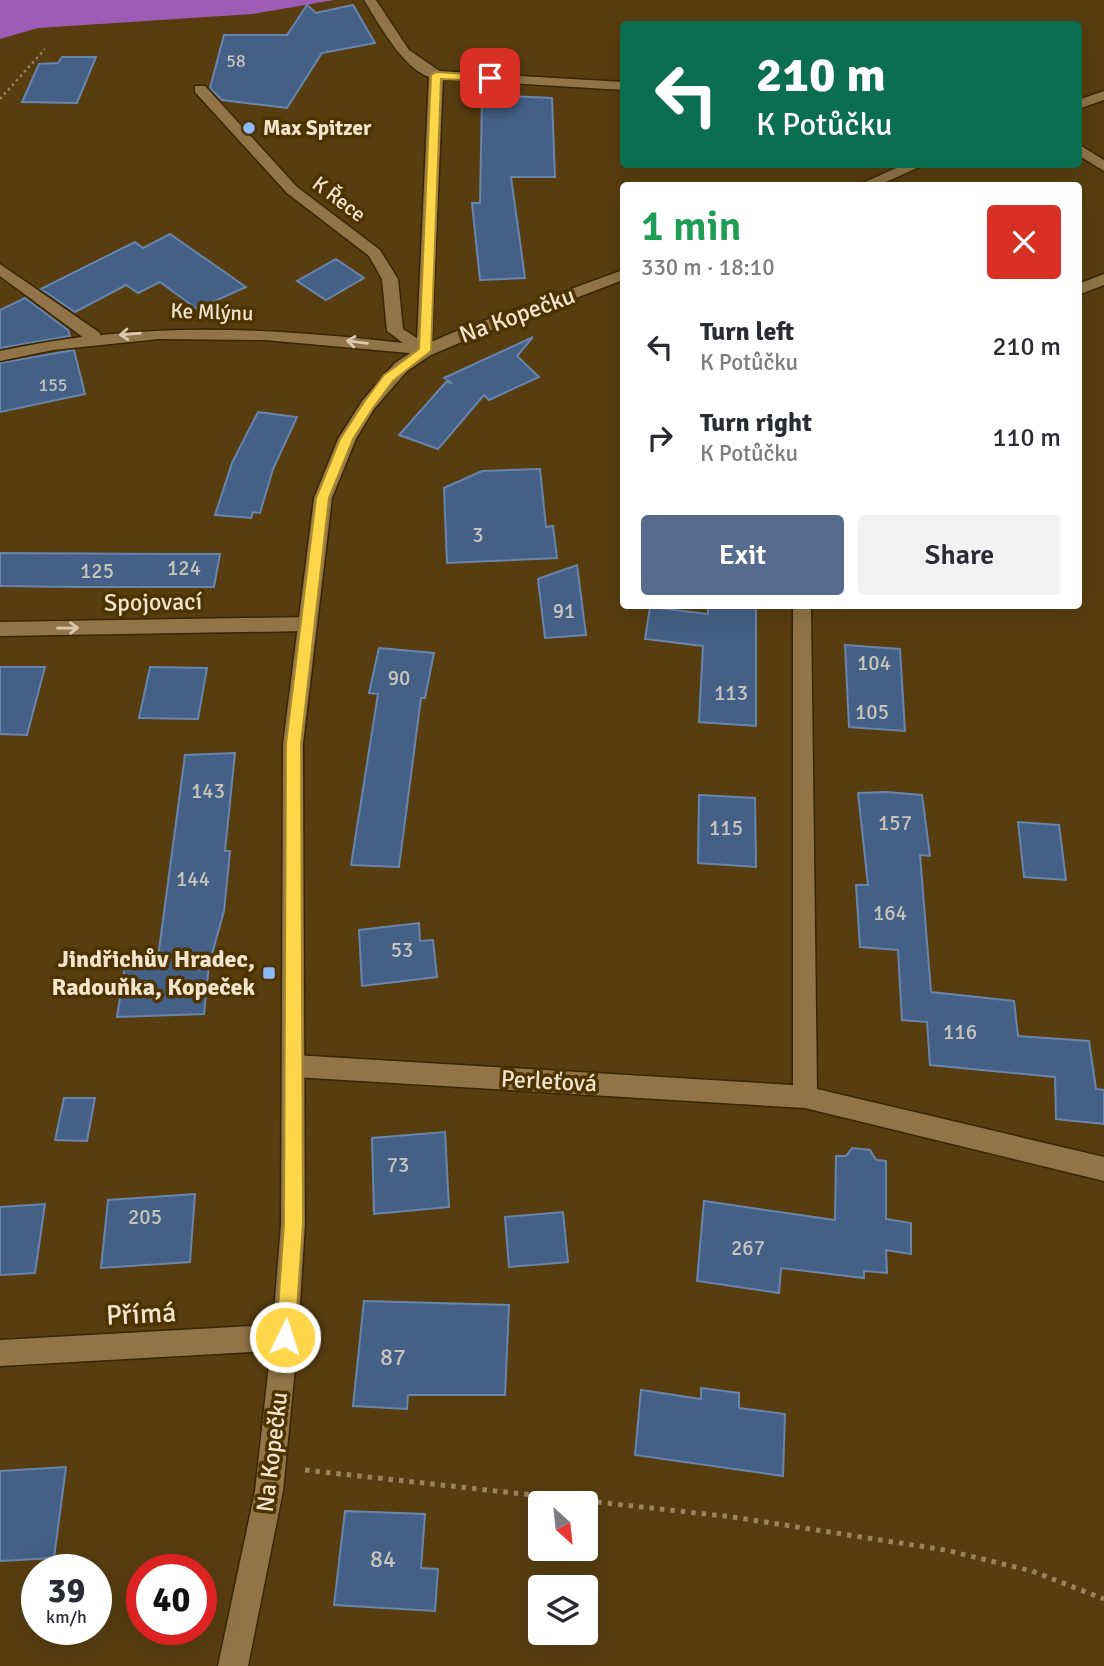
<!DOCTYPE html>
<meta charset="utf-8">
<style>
body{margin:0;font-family:Signika,sans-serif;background:#f2f2f3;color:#2b2b33;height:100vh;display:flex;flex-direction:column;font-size:26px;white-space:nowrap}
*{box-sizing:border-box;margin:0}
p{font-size:23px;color:#7c7c81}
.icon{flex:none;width:38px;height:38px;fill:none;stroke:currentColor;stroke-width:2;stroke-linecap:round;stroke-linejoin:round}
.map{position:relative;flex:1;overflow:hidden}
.details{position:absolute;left:620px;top:182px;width:462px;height:427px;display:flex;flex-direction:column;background:#fff;border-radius:7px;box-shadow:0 7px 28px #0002}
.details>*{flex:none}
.banner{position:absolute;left:620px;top:21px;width:462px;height:147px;border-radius:7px;box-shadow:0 7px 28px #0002;background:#0b6e4f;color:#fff;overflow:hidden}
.needle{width:46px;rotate:153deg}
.controls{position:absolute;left:528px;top:1491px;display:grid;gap:14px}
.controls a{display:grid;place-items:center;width:70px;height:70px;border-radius:7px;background:#fff;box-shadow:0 7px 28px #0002;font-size:35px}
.speed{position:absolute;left:21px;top:1554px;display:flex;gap:14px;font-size:35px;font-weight:700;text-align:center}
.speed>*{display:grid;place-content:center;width:91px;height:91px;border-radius:50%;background:#fff;box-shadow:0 7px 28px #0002;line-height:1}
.speed small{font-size:18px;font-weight:400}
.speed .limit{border:10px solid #d22;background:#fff;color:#111}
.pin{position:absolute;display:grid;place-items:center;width:60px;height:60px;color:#fff;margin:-30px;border-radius:14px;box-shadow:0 4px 10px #0006}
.me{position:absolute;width:77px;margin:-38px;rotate:4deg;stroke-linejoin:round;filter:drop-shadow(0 0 5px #0008)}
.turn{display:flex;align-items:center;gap:24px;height:147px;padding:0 21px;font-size:32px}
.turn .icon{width:91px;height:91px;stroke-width:2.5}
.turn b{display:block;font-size:49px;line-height:60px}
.round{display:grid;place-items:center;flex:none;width:74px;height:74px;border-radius:7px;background:#f2f2f3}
.summary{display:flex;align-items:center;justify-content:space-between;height:119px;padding:0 21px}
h1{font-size:42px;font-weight:600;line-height:52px;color:#1e9e55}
.action{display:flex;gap:14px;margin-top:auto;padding:14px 21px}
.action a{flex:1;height:80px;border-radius:7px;background:#566b8d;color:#fff;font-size:28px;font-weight:600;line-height:80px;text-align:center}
.action a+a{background:#f2f2f3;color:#2b2b33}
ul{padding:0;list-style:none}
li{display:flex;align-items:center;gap:21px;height:91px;padding:0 21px}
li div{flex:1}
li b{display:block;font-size:26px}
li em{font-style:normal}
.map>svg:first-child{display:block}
.forest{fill:#9f5cb7}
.building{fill:#446086;stroke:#6885ad;stroke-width:2}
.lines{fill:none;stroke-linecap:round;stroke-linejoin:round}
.lane-casing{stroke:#392503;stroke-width:3}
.street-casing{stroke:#392503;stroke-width:3}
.secondary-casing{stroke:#392503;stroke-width:3}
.path-far1{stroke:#9a8460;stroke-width:2.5;stroke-dasharray:2.5 3.5;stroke-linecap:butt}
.path{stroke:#9a8460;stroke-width:5;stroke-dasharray:4.5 6;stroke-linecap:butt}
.lane{fill:#917448;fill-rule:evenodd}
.street{fill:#917448;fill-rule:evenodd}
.secondary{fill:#917448;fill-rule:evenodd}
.oneway{stroke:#dbc8ac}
.route{fill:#ffd54a;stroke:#a68a30;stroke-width:2}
.poi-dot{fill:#8abafc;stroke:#4d3302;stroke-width:2.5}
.labels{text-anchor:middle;stroke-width:7;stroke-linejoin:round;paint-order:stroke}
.far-number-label{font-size:18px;fill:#c8c3bb}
.far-poi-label{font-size:21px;font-weight:bold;fill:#f4e4cd;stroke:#4d3302;text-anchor:start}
.far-street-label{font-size:21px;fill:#f4e4cd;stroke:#4d3302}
.number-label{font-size:21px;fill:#c8c3bb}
.street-label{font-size:24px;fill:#f4e4cd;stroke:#4d3302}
.poi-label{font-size:24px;font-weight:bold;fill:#f4e4cd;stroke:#4d3302;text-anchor:end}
.near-number-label{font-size:24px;fill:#c8c3bb}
.near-street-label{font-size:28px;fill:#f4e4cd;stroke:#4d3302}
</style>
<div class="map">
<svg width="1104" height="1666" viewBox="0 0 1104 1666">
<rect width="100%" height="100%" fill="#583d10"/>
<!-- forest -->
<path class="forest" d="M0 0H334L253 14 38 28 0 39Z"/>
<!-- building -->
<path class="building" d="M307 5 316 13 353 5 375 43 322 53 287 108 222 100 210 88 224 35H287Z
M62 57H96L77 103 22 102 39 64 58 63Z
M506 96 552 98 555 177H511L525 278 480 280 472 203H480L482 98 505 100Z
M170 234 246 287 197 309 160 282 138 293 126 285 75 312 41 289 135 242 143 248Z
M336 259 364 278 326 300 297 281Z
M25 298 68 330 70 336 0 348V310Z
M533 337 517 356 539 377 489 400 484 395 438 449 399 435 446 382 452 383 444 378Z
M74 350 85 394 0 412V363Z
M258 412 297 417 273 469 260 513 253 512 251 518 215 515 232 463Z
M540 469 546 527 553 526 557 558 447 563 444 488 482 471Z
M0 553 164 554H220L214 587H76L0 586Z
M577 565 586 635 545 638 538 579Z
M708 606H756V726L699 722 703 646 645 639 650 607 708 614Z
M845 645 900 649 905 731 849 727Z
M379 648 434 653 425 698H421L399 867 351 865 378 694 369 693Z
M0 667H45L27 735 0 734Z
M150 667 207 668 198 719 139 718Z
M235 753 225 851H230L224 911 209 965 204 1014 117 1017 125 966 157 965 185 755Z
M887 792 922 795 930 856 920 855 931 992 1014 1001 1018 1036 1089 1041 1096 1089 1104 1090V1124L1056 1119 1055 1077 930 1065 927 1022 902 1020 898 950 860 947 856 885H868L858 793Z
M699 795 755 798 756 867 698 863Z
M1018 822 1059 825 1066 880 1024 877Z
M419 923 420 941 433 940 437 977 362 986 359 930Z
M64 1098H95L87 1141 55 1140Z
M445 1132 449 1207 374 1214 372 1138Z
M852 1148 870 1150 876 1160 886 1161V1219L911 1223V1254L886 1250 887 1273 864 1271V1278L781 1268 779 1293 697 1281 704 1201 835 1220 836 1156H846Z
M195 1194 190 1262 101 1268 108 1200Z
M45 1204 35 1273 0 1275V1207Z
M563 1212 568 1262 509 1267 505 1217Z
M364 1301 509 1305 505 1395H408L407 1409 353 1406Z
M701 1388 739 1393V1408L785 1414 783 1476 635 1455 641 1390 701 1399Z
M66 1467 54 1558 0 1561V1471Z
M345 1511 425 1514 421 1568 438 1569 435 1611 334 1605Z"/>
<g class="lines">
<defs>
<path id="lane" d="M364 0H376L409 50 441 72V78C410 83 378 22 364 0Z
M0 264 100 333V341H88L0 276Z"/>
<path id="street" d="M436 71 623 82V90L443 79 431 355 265 340 159 339 53 350 0 361V351C137 321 265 327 403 343L387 331 382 279 369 256 287 193 195 92V86H205L297 187 380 250 398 279 403 329 417 338 429 75Z
M1078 144 1104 160V171L1078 155Z
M1104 274V285L1078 295V284Z
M793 606H811L817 1089 1104 1157V1181L805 1108 294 1077 286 1074 282 1066 286 1058 294 1055 793 1085Z
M308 617 317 624 308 631 0 636V622Z
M285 1324 294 1328 298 1337 294 1346 285 1350 0 1366V1340Z"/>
<path id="secondary" d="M1104 91V100L1078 109V100Z
M905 164H926L877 186H856Z
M623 270V280L471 338 431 355 407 371 374 409 356 439 332 498 303 744 305 1224 298 1337 283 1491 248 1666H218L255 1491 272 1337 281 1224 283 744 314 498 338 439 362 401 395 363 419 347 459 330Z"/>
</defs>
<!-- lane casing -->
<use href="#lane" class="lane-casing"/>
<!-- street casing -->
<use href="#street" class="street-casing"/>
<!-- secondary casing -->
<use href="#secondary" class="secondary-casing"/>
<!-- path-far1 -->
<path class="path-far1" d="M0 99 45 49"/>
<!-- path -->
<path class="path" d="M305 1470 733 1517 945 1550 1032 1571 1104 1599"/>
<!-- lane -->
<use href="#lane" class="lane"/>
<!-- street -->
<use href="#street" class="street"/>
<!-- secondary -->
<use href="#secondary" class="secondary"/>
</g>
<!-- one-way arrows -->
<defs><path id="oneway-shaft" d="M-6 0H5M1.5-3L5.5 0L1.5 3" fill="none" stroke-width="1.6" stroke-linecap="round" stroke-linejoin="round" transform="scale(1.75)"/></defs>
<g class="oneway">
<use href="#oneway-shaft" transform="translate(130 334) rotate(175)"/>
<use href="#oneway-shaft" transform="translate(357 342) rotate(-173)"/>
<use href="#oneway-shaft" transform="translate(68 628) rotate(-1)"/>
</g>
<!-- route -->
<path class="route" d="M436 72 490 75 495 78 490 81 441 79 431 351 393 381 373 408 353 439 329 498 301 744 303 1224 295 1337 292 1344 285 1347 278 1344 276 1337 284 1224 286 744 316 498 340 439 364 402 384 375 419 349 431 75Z"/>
<!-- markers -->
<g class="poi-dot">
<circle cx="249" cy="128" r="7"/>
<rect x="262" y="966" width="14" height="14" rx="3.5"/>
</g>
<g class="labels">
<!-- far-number labels -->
<g class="far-number-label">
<text x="236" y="67">58</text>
<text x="53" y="391">155</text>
</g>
<!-- far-poi labels -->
<g class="far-poi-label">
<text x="263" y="135">Max Spitzer</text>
</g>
<!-- far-street labels -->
<g class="far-street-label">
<text transform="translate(339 199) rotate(37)" y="7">K Řece</text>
<text transform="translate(212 312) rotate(2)" y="7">Ke Mlýnu</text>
</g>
<!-- number labels -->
<g class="number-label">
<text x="478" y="542">3</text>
<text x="184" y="575">124</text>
<text x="97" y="578">125</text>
<text x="564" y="618">91</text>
<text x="874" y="670">104</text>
<text x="399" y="685">90</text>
<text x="731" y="700">113</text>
<text x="872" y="719">105</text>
<text x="208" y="798">143</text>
<text x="895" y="830">157</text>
<text x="726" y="835">115</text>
<text x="193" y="886">144</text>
<text x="890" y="920">164</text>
<text x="402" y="957">53</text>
<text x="960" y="1039">116</text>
<text x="398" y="1172">73</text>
<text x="145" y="1224">205</text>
<text x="748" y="1255">267</text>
</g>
<!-- street labels -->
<g class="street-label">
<text transform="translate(517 315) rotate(-20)" y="8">Na Kopečku</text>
<text transform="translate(153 602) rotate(-1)" y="8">Spojovací</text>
<text transform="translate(549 1081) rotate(3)" y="8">Perleťová</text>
<text transform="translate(272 1452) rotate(-83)" y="8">Na Kopečku</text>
</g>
<!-- poi labels -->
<g class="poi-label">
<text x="255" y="967">Jindřichův Hradec,<tspan x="255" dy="28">Radouňka, Kopeček</tspan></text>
</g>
<!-- near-number labels -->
<g class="near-number-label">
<text x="393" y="1365">87</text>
<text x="383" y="1567">84</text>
</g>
<!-- near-street labels -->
<g class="near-street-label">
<text transform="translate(141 1313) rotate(-3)" y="10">Přímá</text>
</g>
</g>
</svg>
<div class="controls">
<a><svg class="needle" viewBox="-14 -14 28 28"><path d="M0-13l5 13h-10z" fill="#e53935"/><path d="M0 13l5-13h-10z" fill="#7c7c81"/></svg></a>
<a><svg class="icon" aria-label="layers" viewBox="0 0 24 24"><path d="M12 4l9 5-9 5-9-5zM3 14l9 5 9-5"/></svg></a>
</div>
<div class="speed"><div>39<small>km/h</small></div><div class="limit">40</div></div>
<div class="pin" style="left:490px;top:78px;background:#d93025"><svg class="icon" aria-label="arrive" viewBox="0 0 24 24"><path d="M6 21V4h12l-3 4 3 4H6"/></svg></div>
<svg class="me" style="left:285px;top:1337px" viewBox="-20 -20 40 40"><circle r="17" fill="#ffd54a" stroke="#fff" stroke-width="3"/><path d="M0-11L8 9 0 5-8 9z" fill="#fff"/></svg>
<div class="banner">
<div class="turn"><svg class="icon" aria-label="left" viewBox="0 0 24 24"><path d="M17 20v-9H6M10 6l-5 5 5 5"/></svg><div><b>210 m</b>K Potůčku</div></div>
</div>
<section class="details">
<div class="summary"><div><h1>1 min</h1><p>330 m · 18:10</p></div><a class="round" style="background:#d93025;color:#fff"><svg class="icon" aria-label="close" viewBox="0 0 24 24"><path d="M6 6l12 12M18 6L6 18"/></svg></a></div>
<ul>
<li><svg class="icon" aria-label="left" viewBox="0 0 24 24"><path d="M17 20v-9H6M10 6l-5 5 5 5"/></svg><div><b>Turn left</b><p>K Potůčku</p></div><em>210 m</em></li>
<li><svg class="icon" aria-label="right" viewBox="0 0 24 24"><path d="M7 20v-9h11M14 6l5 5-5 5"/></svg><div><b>Turn right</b><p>K Potůčku</p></div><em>110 m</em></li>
</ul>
<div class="action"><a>Exit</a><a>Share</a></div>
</section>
</div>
